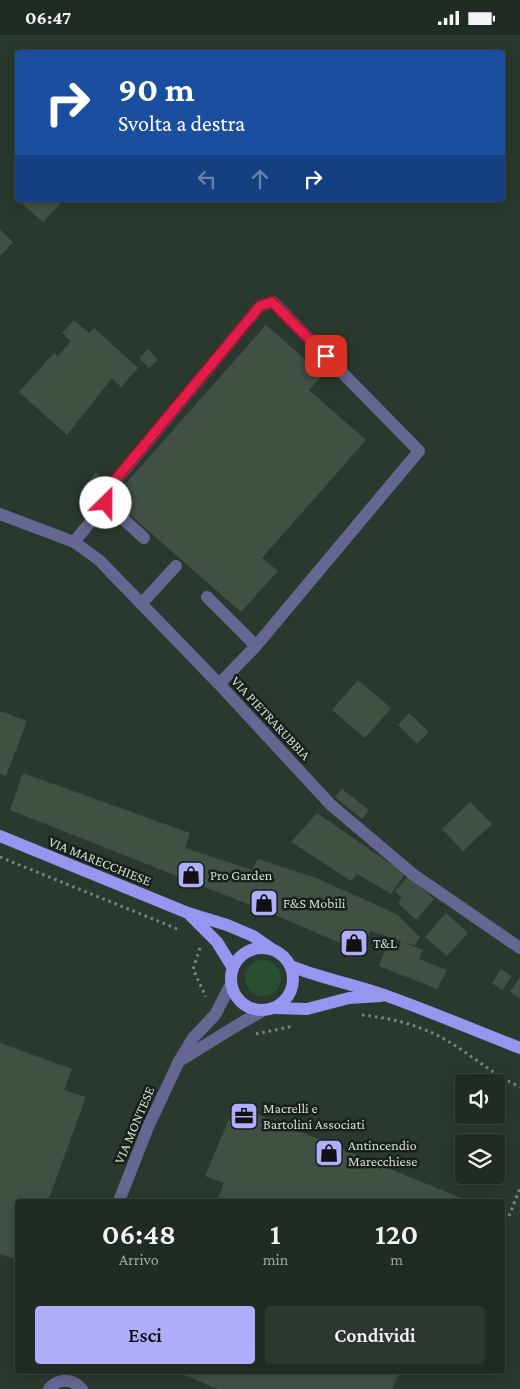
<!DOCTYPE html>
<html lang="it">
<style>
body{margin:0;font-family:"Crimson Pro",serif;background:#2d372f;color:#f1f3f6;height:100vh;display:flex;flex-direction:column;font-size:19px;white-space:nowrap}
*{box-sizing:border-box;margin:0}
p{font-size:16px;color:#a2a7a5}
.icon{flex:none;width:28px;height:28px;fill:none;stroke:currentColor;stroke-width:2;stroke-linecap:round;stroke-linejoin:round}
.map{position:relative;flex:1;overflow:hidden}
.side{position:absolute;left:15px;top:1164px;width:490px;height:175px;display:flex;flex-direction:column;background:#202b22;border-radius:5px;box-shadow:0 2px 12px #0003,0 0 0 1px #3d4740}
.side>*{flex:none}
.top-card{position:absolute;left:15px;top:15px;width:490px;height:152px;border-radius:5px;box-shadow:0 2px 12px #0003,0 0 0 1px #3d4740;background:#1a4fa0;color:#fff;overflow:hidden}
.fabs{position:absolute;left:455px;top:1039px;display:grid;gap:10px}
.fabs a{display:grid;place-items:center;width:50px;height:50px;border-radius:5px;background:#202b22;box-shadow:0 2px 12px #0003,0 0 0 1px #3d4740;font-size:25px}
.pin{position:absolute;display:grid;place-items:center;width:42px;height:42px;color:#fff;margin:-21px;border-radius:10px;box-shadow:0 2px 8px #0006}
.me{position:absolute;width:55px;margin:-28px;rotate:23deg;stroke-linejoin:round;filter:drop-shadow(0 0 4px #0008)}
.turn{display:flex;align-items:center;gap:18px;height:105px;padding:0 20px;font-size:22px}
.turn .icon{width:65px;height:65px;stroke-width:2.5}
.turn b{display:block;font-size:35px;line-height:42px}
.lanes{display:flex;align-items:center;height:48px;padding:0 20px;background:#0003;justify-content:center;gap:25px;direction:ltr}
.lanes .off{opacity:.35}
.eta{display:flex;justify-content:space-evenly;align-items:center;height:85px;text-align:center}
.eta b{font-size:30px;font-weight:600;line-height:35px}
.primary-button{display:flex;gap:10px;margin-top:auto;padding:10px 20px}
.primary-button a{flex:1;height:58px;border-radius:5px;background:#aeaefb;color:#111;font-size:20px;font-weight:600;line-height:58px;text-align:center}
.primary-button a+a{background:#2d372f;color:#f1f3f6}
.status{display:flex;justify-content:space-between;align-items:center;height:35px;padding:0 25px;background:#202b22;direction:ltr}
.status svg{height:14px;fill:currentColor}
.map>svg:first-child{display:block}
.green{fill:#275033}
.building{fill:#405144}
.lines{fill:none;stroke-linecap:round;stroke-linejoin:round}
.path{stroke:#7a877c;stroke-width:3;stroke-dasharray:2.5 4;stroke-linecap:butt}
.minor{stroke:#666693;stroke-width:12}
.major{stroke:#9695ef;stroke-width:12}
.route-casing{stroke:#92132f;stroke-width:12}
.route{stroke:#e11d48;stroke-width:9}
.labels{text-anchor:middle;stroke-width:5;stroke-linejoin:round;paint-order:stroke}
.street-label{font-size:14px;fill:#d3ddd5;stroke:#171f19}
.poi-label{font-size:14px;fill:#d3ddd5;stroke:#171f19;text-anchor:start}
</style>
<div class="status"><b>06:47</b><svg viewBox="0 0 49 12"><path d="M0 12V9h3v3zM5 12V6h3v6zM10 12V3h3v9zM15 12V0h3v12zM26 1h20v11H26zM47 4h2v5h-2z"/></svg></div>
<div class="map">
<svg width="520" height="1354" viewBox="0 0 520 1354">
<rect width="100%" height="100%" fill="#2a392d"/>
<!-- green -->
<path class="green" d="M245 943a18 18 0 1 1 36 0a18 18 0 1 1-36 0Z"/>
<!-- building -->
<path class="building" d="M18 165H64L43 187Z
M0 195 13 207 0 221Z
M74 285 89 298 94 293 138 333 121 352 112 343 67 400 19 357 54 318 58 321 71 306 62 298Z
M266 290 323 340 309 355 366 405 262 523 278 536 241 577 112 464Z
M148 314 158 325 149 333 139 323Z
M96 437 104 445 92 458 84 451Z
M358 645 391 673 365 703 332 675Z
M0 676 27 686 6 741 0 739Z
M409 678 429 697 417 709 398 690Z
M23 738 190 798 185 813 252 835 258 824 316 843 381 872 398 880 420 902 415 910 403 907 423 915 419 924 447 935 437 954 379 931 387 910 398 914 401 906 370 896 363 918 273 879 10 775Z
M342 754 369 775 362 784 335 762Z
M470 767 492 789 463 816 442 794Z
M317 778 405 839 391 859 357 839 351 846 291 807Z
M408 841 434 864 416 885 398 868 402 863 395 856Z
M446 878 468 898 447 921 425 902Z
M501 934 512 941 502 955 492 948Z
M520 942V963L510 957Z
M0 1008 72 1034 64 1055 86 1062 48 1166H18V1225L0 1219Z
M235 1070 468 1166H217L224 1148 205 1141Z
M175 1336H400L392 1354H218Z"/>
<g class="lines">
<!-- path -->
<path class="path" d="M0 822 180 895
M200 913 193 934 206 962
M362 980C391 983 420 990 446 1005 472 1020 492 1039 520 1052
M256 999 294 991
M509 1181 520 1153"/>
<!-- minor -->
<path class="minor" d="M106 468 144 503
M0 479 74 507 99 525 219 649 331 770 414 840 520 913
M74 507 106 468 107 456 260 271 273 267 419 416 256 611 219 649
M207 562 256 611
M141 569 176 531
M181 1025 236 991 264 975
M119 1166 148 1092 179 1026 193 1003 215 980 231 949
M49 1354C58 1343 72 1343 82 1354"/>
<!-- major -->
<path class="major" d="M0 801 188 878 227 890 253 901 273 915
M190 880 217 907 233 933
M231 944a31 31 0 1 1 62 0a31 31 0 1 1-62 0Z
M291 931C322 944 355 949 387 961 432 977 476 996 520 1013
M275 973 307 974 349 963 381 961"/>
</g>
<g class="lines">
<defs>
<path id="route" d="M106 468V456L260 271 272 267 326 321"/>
</defs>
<!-- route casing -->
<use href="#route" class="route-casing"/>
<!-- route -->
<use href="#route" class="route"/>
</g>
<!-- icons -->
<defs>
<symbol id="shop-square" viewBox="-11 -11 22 22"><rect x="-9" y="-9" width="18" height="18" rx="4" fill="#aeaefb" stroke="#171f19"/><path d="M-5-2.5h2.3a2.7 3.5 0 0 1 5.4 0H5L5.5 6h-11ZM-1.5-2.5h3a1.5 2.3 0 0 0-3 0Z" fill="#111"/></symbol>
<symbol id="office-square" viewBox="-11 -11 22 22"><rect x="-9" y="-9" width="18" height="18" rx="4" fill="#aeaefb" stroke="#171f19"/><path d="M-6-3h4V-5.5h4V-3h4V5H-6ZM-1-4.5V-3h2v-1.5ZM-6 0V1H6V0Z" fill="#111"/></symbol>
</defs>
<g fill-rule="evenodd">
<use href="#shop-square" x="175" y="824" width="32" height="32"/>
<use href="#shop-square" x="248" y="852" width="32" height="32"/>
<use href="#shop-square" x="338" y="892" width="32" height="32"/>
<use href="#office-square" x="228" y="1065" width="32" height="32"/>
<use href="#shop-square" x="313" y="1102" width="32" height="32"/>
</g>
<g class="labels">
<!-- street labels -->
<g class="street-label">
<text transform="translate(271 683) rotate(47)" y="5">VIA PIETRARUBBIA</text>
<text transform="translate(100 826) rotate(22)" y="5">VIA MARECCHIESE</text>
<text transform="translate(134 1090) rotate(-67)" y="5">VIA MONTESE</text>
</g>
<!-- poi labels -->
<g class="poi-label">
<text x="210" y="845">Pro Garden</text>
<text x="283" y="873">F&amp;S Mobili</text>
<text x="373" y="913">T&amp;L</text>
<text x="263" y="1078">Macrelli e<tspan x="263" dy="16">Bartolini Associati</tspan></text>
<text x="348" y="1115">Antincendio<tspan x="348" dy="16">Marecchiese</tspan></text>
</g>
</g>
</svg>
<div class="fabs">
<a><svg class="icon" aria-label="sound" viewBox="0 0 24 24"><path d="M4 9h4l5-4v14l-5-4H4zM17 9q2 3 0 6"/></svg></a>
<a><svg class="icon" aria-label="layers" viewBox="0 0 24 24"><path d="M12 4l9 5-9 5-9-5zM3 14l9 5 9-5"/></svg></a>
</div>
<div class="pin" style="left:326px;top:321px;background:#d93025"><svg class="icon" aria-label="arrive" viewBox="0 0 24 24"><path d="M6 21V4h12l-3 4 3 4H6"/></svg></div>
<svg class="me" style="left:106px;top:468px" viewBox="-20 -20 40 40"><circle r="19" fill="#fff"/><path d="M0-13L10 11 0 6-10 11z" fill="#e11d48"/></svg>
<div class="top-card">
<div class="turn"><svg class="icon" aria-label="right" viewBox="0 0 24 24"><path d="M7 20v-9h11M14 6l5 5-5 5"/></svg><div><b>90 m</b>Svolta a destra</div></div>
<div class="lanes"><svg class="icon off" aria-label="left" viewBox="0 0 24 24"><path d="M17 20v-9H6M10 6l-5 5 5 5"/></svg><svg class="icon off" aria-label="ahead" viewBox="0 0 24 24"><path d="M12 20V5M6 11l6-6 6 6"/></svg><svg class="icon" aria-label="right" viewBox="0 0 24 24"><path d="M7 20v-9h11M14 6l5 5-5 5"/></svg></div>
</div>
<section class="side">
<div class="eta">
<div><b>06:48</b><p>Arrivo</p></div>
<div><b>1</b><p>min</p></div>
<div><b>120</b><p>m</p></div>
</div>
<div class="primary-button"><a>Esci</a><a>Condividi</a></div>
</section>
</div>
